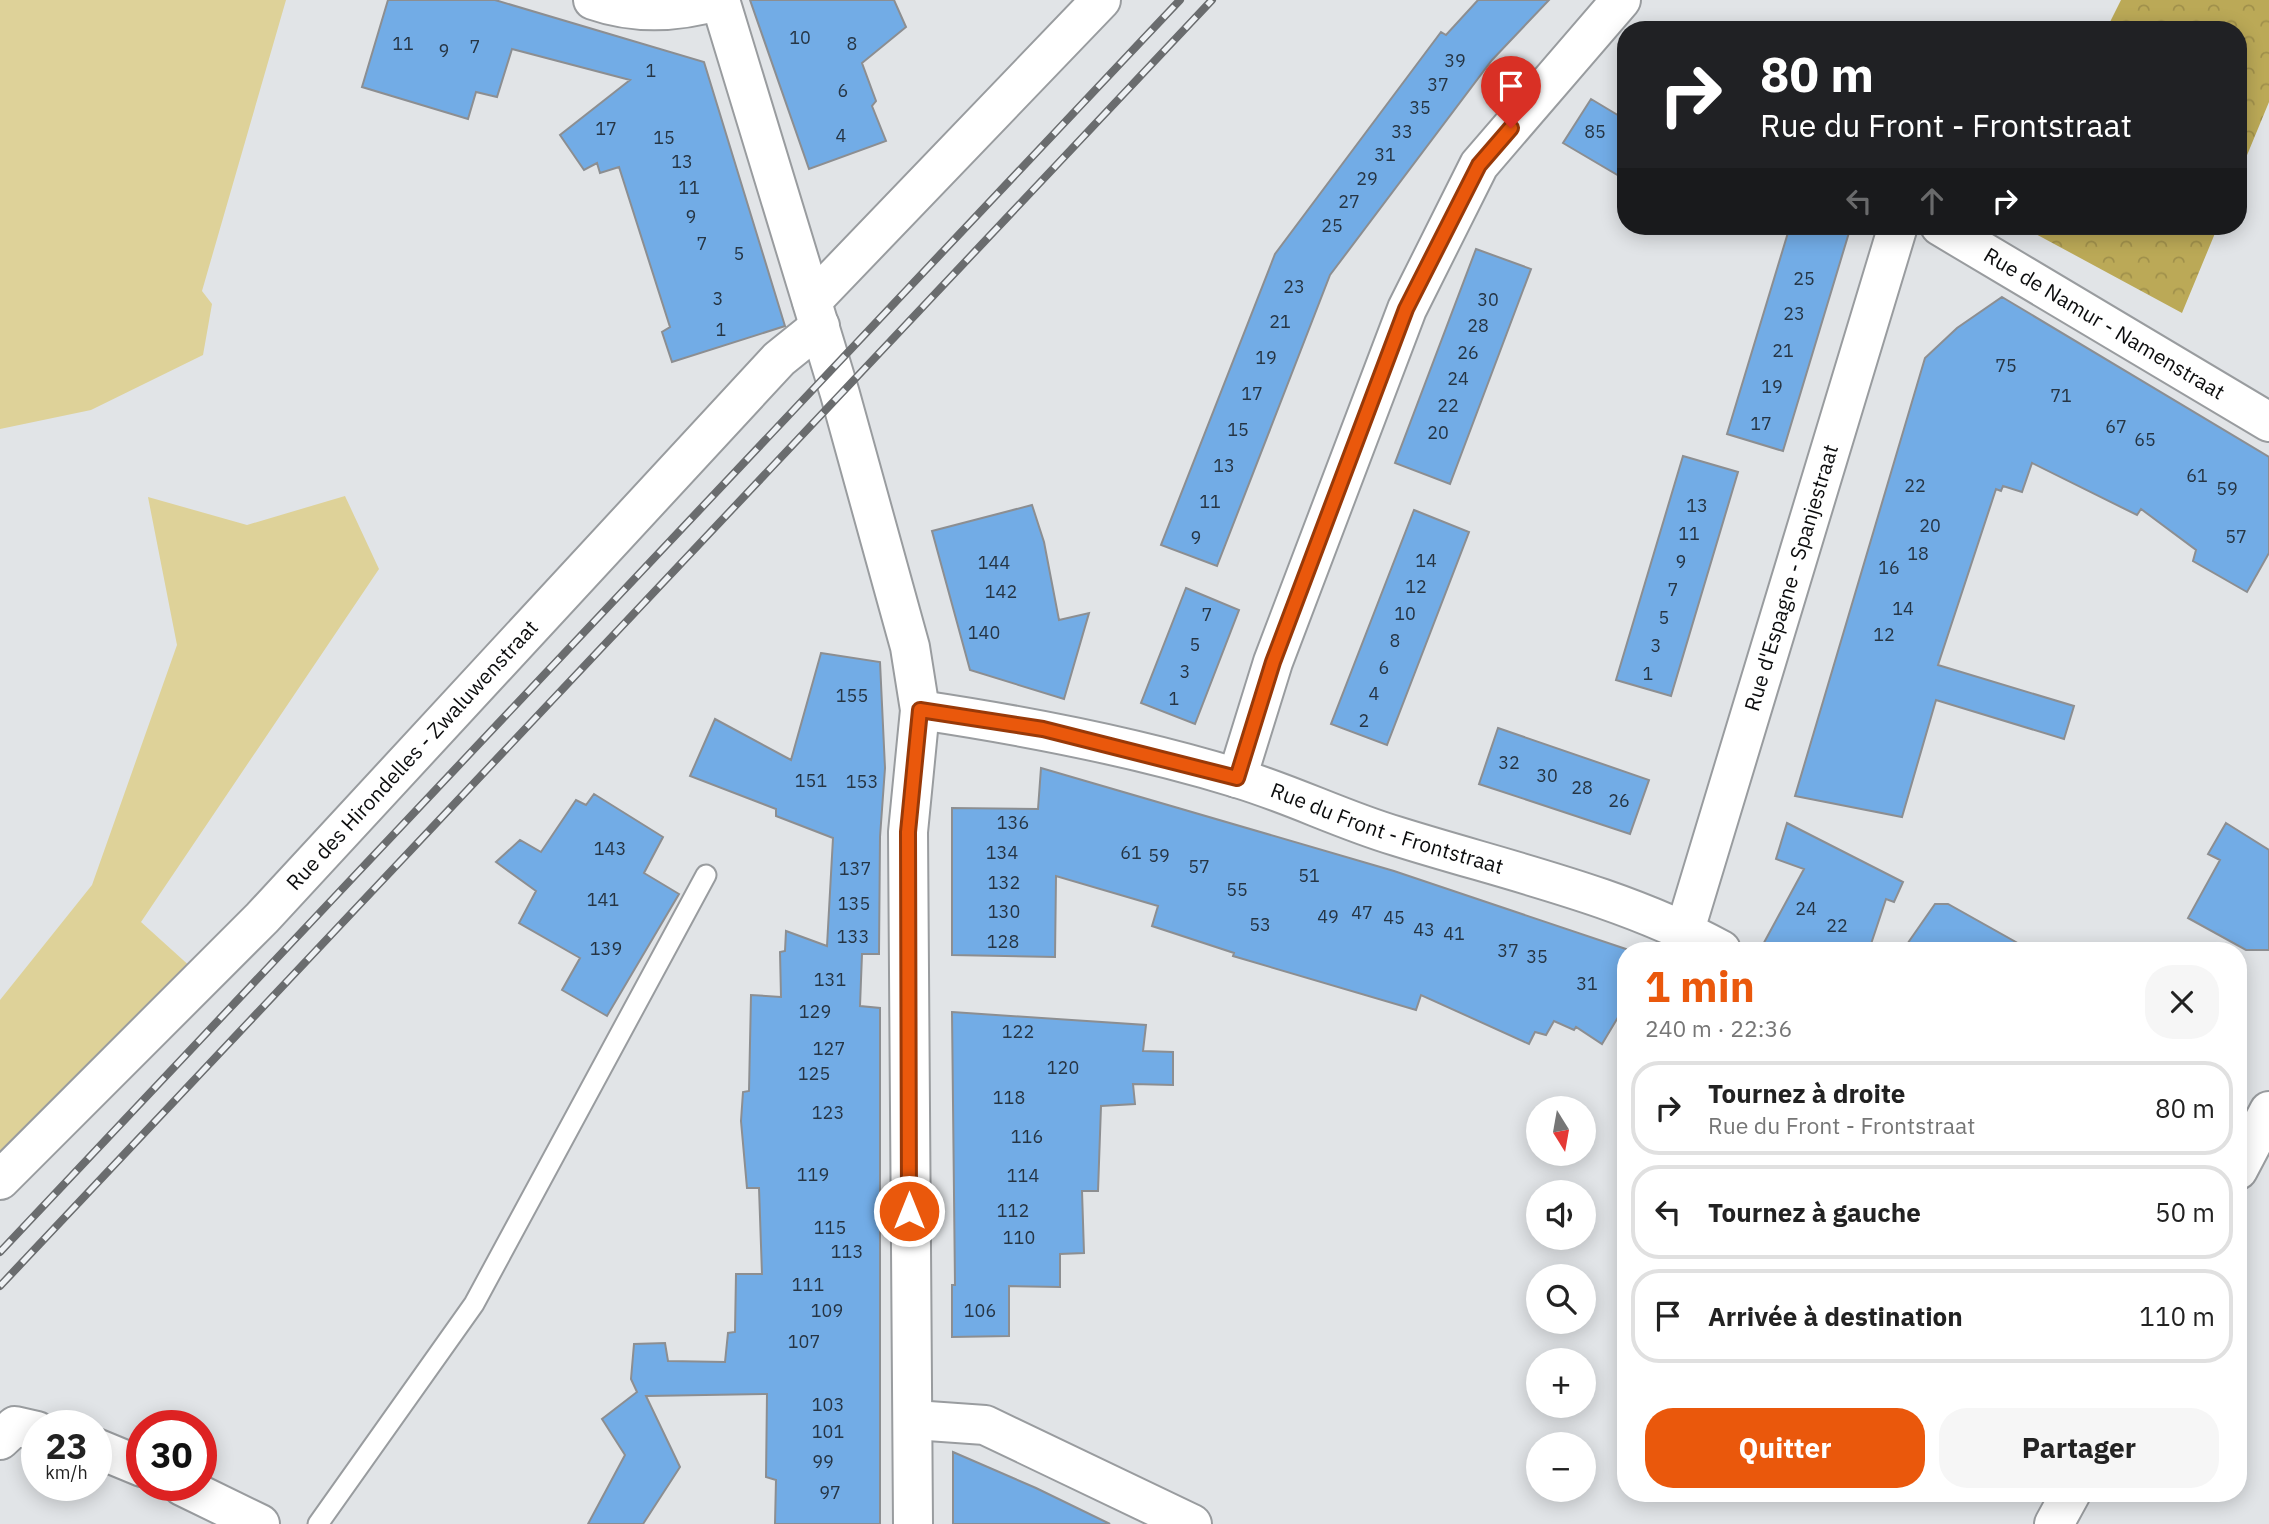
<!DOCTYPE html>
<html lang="fr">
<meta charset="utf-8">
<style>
body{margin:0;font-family:"IBM Plex Sans",sans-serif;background:#f6f6f6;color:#222;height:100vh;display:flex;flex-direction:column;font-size:26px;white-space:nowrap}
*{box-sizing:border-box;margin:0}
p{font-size:23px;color:#767676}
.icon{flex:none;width:38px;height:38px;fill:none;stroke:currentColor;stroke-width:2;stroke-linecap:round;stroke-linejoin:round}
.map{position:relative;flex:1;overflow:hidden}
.details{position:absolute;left:1617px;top:942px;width:630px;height:560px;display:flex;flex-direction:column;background:#fff;border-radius:28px;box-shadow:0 4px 18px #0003}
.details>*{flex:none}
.hud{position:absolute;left:1617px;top:21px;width:630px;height:214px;border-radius:28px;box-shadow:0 4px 18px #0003;background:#202124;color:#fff;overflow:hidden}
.needle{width:46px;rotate:169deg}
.fabs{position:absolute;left:1526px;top:1096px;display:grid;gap:14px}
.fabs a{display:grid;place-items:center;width:70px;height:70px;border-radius:50%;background:#fff;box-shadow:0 4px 18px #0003;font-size:35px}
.speed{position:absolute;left:21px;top:1410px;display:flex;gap:14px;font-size:35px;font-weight:700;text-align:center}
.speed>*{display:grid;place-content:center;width:91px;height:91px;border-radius:50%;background:#fff;box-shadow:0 4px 18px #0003;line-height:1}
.speed small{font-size:18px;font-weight:400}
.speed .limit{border:10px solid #d22;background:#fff;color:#111}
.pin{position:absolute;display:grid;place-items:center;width:60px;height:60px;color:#fff;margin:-72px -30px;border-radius:50% 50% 50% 0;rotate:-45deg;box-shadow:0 0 7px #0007}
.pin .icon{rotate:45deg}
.me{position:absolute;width:77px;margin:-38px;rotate:0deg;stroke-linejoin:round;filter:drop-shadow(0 0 5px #0008)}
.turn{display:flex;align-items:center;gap:24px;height:147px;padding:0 28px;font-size:32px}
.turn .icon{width:91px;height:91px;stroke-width:2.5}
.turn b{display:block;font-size:49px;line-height:60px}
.lanes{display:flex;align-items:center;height:66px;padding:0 28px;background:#0003;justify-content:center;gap:35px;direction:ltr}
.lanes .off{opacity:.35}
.round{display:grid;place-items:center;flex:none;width:74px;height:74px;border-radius:28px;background:#f6f6f6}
.head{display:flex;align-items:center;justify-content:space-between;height:119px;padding:0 28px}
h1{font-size:42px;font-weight:700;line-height:52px;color:#ea580c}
.primary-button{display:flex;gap:14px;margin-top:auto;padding:14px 28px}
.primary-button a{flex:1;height:80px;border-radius:28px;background:#ea580c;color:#fff;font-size:28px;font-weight:700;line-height:80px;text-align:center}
.primary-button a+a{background:#f6f6f6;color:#222}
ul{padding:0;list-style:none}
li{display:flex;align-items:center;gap:21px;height:94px;margin:0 14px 10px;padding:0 14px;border:4px solid #e0e0e0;border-radius:28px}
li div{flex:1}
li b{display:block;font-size:26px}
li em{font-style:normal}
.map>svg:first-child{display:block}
.green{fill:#ded299}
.forest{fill:url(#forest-crowns)}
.building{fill:#72ace6;stroke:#8c8e91;stroke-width:2}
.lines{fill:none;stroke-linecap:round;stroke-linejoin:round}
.lane-casing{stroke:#999c9f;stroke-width:23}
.street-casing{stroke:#999c9f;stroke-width:42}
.lane{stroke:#fff;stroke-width:19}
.street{stroke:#fff;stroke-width:38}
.rail-casing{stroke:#6a6c6e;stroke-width:8}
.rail{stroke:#eef1f4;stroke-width:5;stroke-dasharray:16;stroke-linecap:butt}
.route-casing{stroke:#983908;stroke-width:18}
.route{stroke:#ea580c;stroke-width:12}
.labels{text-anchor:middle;stroke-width:6;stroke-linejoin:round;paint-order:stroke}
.number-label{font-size:18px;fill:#263544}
.street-label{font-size:21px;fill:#0c0d0e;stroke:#eef1f4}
</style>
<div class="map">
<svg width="2269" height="1524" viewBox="0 0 2269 1524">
<defs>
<pattern id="forest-crowns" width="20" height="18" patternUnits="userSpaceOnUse" patternTransform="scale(1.75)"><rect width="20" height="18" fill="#bba957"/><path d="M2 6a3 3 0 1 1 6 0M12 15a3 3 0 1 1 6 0" fill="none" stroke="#a0904b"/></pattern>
</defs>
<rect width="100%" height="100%" fill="#e1e4e7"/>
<!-- green -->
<path class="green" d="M0 0H286L202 291 212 304 203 355 91 410 0 429Z
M345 496 379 569 141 922 193 969 0 1165V1000L92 885 177 645 148 497 247 525Z"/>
<!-- forest -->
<path class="forest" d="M2121 0H2269V102L2238 177V30H2106Z
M2021 226H2218L2182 313Z"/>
<!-- building -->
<path class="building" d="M388 0H495L704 62 785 326 672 362 662 332 670 327 619 167 600 173 597 163 584 170 560 135 630 80 512 49 497 97 476 92 468 119 362 87Z
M750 0H894L906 27 862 63 876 101 872 106 886 141 809 169Z
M1478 0H1549L1492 60 1330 275 1217 566 1161 545 1275 254 1441 32 1446 35Z
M1591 99 1626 120V180L1563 143Z
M1790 226H1851L1783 451 1727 434Z
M1476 249 1531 269 1450 484 1395 463Z
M2002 297 2269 457V553L2247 592 2193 561 2196 550 2141 509 2137 515 2032 463 2022 492 2003 486 2001 491 1996 489 1938 665 2074 706 2064 739 1936 700 1902 817 1795 796 1925 358 1957 328Z
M1683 456 1738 472 1671 696 1616 680Z
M1032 505 1044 542 1059 620 1089 613 1064 699 970 670 932 531Z
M1414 510 1469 532 1387 745 1331 724Z
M1186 588 1239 610 1195 724 1141 703Z
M821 653 880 662 885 768 880 837 879 954H862L860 1006 880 1008V1524H775L776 1480 766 1477 767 1394 646 1396 680 1467 643 1524H588L625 1455 602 1419 637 1392 631 1379 634 1344 665 1343 668 1361 725 1362 728 1333 735 1332 736 1274H762L759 1188H747L741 1121 743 1092 749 1091 751 995 781 997 780 952 785 951 786 931 827 946 833 838 776 816V809L690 776 715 719 791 760Z
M1498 728 1649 780 1630 834 1479 784Z
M1041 768 1394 871 1626 949V1004L1602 1044 1576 1027 1574 1030 1554 1021 1546 1035 1535 1032 1529 1044 1421 995 1416 1010 1233 956 1234 953 1152 926 1158 906 1056 876 1055 957 952 955V808L1038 809Z
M594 794 663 837 644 873 679 894 607 1016 562 990 580 958 519 923 536 891 496 862 520 840 541 852 576 800 586 805Z
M1787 823 1903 882 1894 902 1886 899 1869 950H1760L1804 869 1776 859Z
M2226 823 2269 850V950H2246L2188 918 2220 860 2208 854Z
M1935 904H1948L2030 950H1903Z
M952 1012 1146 1025 1143 1051 1173 1052V1085L1133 1084 1135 1104 1101 1106 1098 1191H1082L1084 1253 1060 1254V1287L1009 1286V1336L952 1337V1285H955Z
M953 1452 1036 1488 1110 1524H953Z"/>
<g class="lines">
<defs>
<path id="lane" d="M318 1524 474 1304 706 875"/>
<g id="street">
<path d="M593 0C636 15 677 13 720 0"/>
<path d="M720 0 840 394 910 647 920 710 908 832 913 1524"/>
<path id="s1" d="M1940 226 2269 422"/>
<path d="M812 301 1101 0"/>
<path id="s2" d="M920 710C1027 726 1133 746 1237 778 1291 794 1342 820 1396 836 1504 870 1621 895 1721 950"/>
<path d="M1237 778 1273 662 1407 309 1479 165 1621 0"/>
<path id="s3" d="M1685 930 1898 226"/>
<path d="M2238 1170 2269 1111"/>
<path id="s4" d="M0 1180 262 918 779 359 820 326"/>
<path d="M914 1420 985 1425 1192 1524"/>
<path d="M0 1440 15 1426 37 1431"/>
<path d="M96 1448 142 1467"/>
<path d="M182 1486 260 1524"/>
<path d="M2054 1524 2071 1493"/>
</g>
</defs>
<!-- lane casing -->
<use href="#lane" class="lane-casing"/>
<!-- street casing -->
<use href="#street" class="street-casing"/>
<!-- lane -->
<use href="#lane" class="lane"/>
<!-- street -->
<use href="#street" class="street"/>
<defs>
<path id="rail" d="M0 1252 1180 0
M0 1286 1212 0"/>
</defs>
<!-- rail casing -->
<use href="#rail" class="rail-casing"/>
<!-- rail -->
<use href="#rail" class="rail"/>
</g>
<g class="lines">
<defs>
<path id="route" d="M909 1211 908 832 920 710 1043 729 1237 778 1273 662 1406 309 1479 165 1511 128"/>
</defs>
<!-- route casing -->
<use href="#route" class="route-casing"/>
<!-- route -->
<use href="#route" class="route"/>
</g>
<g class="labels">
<!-- number labels -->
<g class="number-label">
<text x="800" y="44">10</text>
<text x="403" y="50">11</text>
<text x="852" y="50">8</text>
<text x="475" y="53">7</text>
<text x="444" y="57">9</text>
<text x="1455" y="67">39</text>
<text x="651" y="77">1</text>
<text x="1438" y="91">37</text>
<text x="843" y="97">6</text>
<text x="1420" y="114">35</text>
<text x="606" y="135">17</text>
<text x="1402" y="138">33</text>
<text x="1595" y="138">85</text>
<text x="841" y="142">4</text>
<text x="664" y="144">15</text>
<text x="1385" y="161">31</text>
<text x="682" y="168">13</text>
<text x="1367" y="185">29</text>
<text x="689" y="194">11</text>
<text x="1349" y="208">27</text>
<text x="691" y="223">9</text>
<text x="1332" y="232">25</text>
<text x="702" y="250">7</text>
<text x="739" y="260">5</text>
<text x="1804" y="285">25</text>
<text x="1294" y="293">23</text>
<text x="718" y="305">3</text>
<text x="1488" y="306">30</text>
<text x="1794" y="320">23</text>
<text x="1280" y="328">21</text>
<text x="1478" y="332">28</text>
<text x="721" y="336">1</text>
<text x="1783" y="357">21</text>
<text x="1468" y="359">26</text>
<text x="1266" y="364">19</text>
<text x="2006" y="372">75</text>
<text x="1458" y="385">24</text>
<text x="1772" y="393">19</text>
<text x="1252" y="400">17</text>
<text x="2061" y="402">71</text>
<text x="1448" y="412">22</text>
<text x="1761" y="430">17</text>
<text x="2116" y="433">67</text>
<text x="1238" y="436">15</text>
<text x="1438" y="439">20</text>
<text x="2145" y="446">65</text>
<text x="1224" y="472">13</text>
<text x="2197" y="482">61</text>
<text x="1915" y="492">22</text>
<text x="2227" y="495">59</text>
<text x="1210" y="508">11</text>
<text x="1697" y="512">13</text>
<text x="1930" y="532">20</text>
<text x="1689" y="540">11</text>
<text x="2236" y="543">57</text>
<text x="1196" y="544">9</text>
<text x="1918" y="560">18</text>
<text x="1426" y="567">14</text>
<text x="1681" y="568">9</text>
<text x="994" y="569">144</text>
<text x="1889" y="574">16</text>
<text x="1416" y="593">12</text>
<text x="1673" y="596">7</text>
<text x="1001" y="598">142</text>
<text x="1903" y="615">14</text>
<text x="1405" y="620">10</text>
<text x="1207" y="621">7</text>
<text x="1664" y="624">5</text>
<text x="984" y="639">140</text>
<text x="1884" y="641">12</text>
<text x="1395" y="647">8</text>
<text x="1195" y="651">5</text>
<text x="1656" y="652">3</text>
<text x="1384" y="674">6</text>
<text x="1185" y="678">3</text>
<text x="1648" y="680">1</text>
<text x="1374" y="700">4</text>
<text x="852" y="702">155</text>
<text x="1174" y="705">1</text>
<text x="1364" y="727">2</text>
<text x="1509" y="769">32</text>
<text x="1547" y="782">30</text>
<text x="811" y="787">151</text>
<text x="862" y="788">153</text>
<text x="1582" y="794">28</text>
<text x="1619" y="807">26</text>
<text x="1013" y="829">136</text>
<text x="610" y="855">143</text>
<text x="1002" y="859">134</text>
<text x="1131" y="859">61</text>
<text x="1159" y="862">59</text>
<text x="1199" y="873">57</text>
<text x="855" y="875">137</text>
<text x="1309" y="882">51</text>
<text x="1004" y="889">132</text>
<text x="1237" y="896">55</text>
<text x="603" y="906">141</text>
<text x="854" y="910">135</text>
<text x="1806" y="915">24</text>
<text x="1004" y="918">130</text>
<text x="1362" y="919">47</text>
<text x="1328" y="923">49</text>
<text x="1394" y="924">45</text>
<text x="1260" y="931">53</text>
<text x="1837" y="932">22</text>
<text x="1424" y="936">43</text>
<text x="1454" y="940">41</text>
<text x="853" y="943">133</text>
<text x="1003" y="948">128</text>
<text x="606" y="955">139</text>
<text x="1508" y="957">37</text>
<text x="1537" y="963">35</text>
<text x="830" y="986">131</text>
<text x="1587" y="990">31</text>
<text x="815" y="1018">129</text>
<text x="1018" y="1038">122</text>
<text x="829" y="1055">127</text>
<text x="1063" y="1074">120</text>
<text x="814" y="1080">125</text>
<text x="1009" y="1104">118</text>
<text x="828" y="1119">123</text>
<text x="1027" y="1143">116</text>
<text x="813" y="1181">119</text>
<text x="1023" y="1182">114</text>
<text x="1013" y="1217">112</text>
<text x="830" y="1234">115</text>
<text x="1019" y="1244">110</text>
<text x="847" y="1258">113</text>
<text x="808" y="1291">111</text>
<text x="827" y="1317">109</text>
<text x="980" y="1317">106</text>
<text x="804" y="1348">107</text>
<text x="828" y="1411">103</text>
<text x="828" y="1438">101</text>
<text x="823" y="1468">99</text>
<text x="830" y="1499">97</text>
</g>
<!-- street labels -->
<g class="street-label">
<text dy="7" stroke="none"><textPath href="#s1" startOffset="191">Rue de Namur - Namenstraat</textPath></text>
<text dy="7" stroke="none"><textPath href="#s3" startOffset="368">Rue d'Espagne - Spanjestraat</textPath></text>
<text dy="7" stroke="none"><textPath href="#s4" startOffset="592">Rue des Hirondelles - Zwaluwenstraat</textPath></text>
<text dy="7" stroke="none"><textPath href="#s2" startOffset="483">Rue du Front - Frontstraat</textPath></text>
</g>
</g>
</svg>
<div class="fabs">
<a><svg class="needle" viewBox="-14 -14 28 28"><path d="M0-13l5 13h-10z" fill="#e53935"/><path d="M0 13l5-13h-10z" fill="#767676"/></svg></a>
<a><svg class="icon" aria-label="sound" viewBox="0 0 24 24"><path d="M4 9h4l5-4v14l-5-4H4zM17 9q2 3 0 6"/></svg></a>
<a><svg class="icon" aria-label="search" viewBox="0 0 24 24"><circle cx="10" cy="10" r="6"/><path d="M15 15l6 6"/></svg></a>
<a>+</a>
<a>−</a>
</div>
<div class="speed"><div>23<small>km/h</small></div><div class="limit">30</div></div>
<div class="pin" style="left:1511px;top:128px;background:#d93025"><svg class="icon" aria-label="arrive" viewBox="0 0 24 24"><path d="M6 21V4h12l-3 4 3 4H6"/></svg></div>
<svg class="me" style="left:909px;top:1211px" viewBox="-20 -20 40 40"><circle r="17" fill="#ea580c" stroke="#fff" stroke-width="3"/><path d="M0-11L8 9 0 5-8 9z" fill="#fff"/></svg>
<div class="hud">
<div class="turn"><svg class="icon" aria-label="right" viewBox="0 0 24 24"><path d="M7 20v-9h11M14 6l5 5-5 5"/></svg><div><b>80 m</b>Rue du Front - Frontstraat</div></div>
<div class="lanes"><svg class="icon off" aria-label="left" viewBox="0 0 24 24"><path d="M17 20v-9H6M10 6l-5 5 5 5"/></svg><svg class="icon off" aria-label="ahead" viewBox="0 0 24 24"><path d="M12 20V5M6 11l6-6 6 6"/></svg><svg class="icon" aria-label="right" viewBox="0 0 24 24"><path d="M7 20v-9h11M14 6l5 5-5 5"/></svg></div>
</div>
<section class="details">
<div class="head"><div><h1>1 min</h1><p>240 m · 22:36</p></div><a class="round"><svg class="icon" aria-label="close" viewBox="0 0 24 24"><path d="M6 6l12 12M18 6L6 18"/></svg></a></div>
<ul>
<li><svg class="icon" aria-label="right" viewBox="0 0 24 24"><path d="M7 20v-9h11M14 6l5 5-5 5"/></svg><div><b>Tournez à droite</b><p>Rue du Front - Frontstraat</p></div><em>80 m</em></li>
<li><svg class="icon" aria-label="left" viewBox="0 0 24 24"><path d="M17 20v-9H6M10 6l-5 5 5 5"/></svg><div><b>Tournez à gauche</b></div><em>50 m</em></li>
<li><svg class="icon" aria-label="arrive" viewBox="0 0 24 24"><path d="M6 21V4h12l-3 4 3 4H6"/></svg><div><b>Arrivée à destination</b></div><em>110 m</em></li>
</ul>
<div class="primary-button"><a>Quitter</a><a>Partager</a></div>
</section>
</div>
